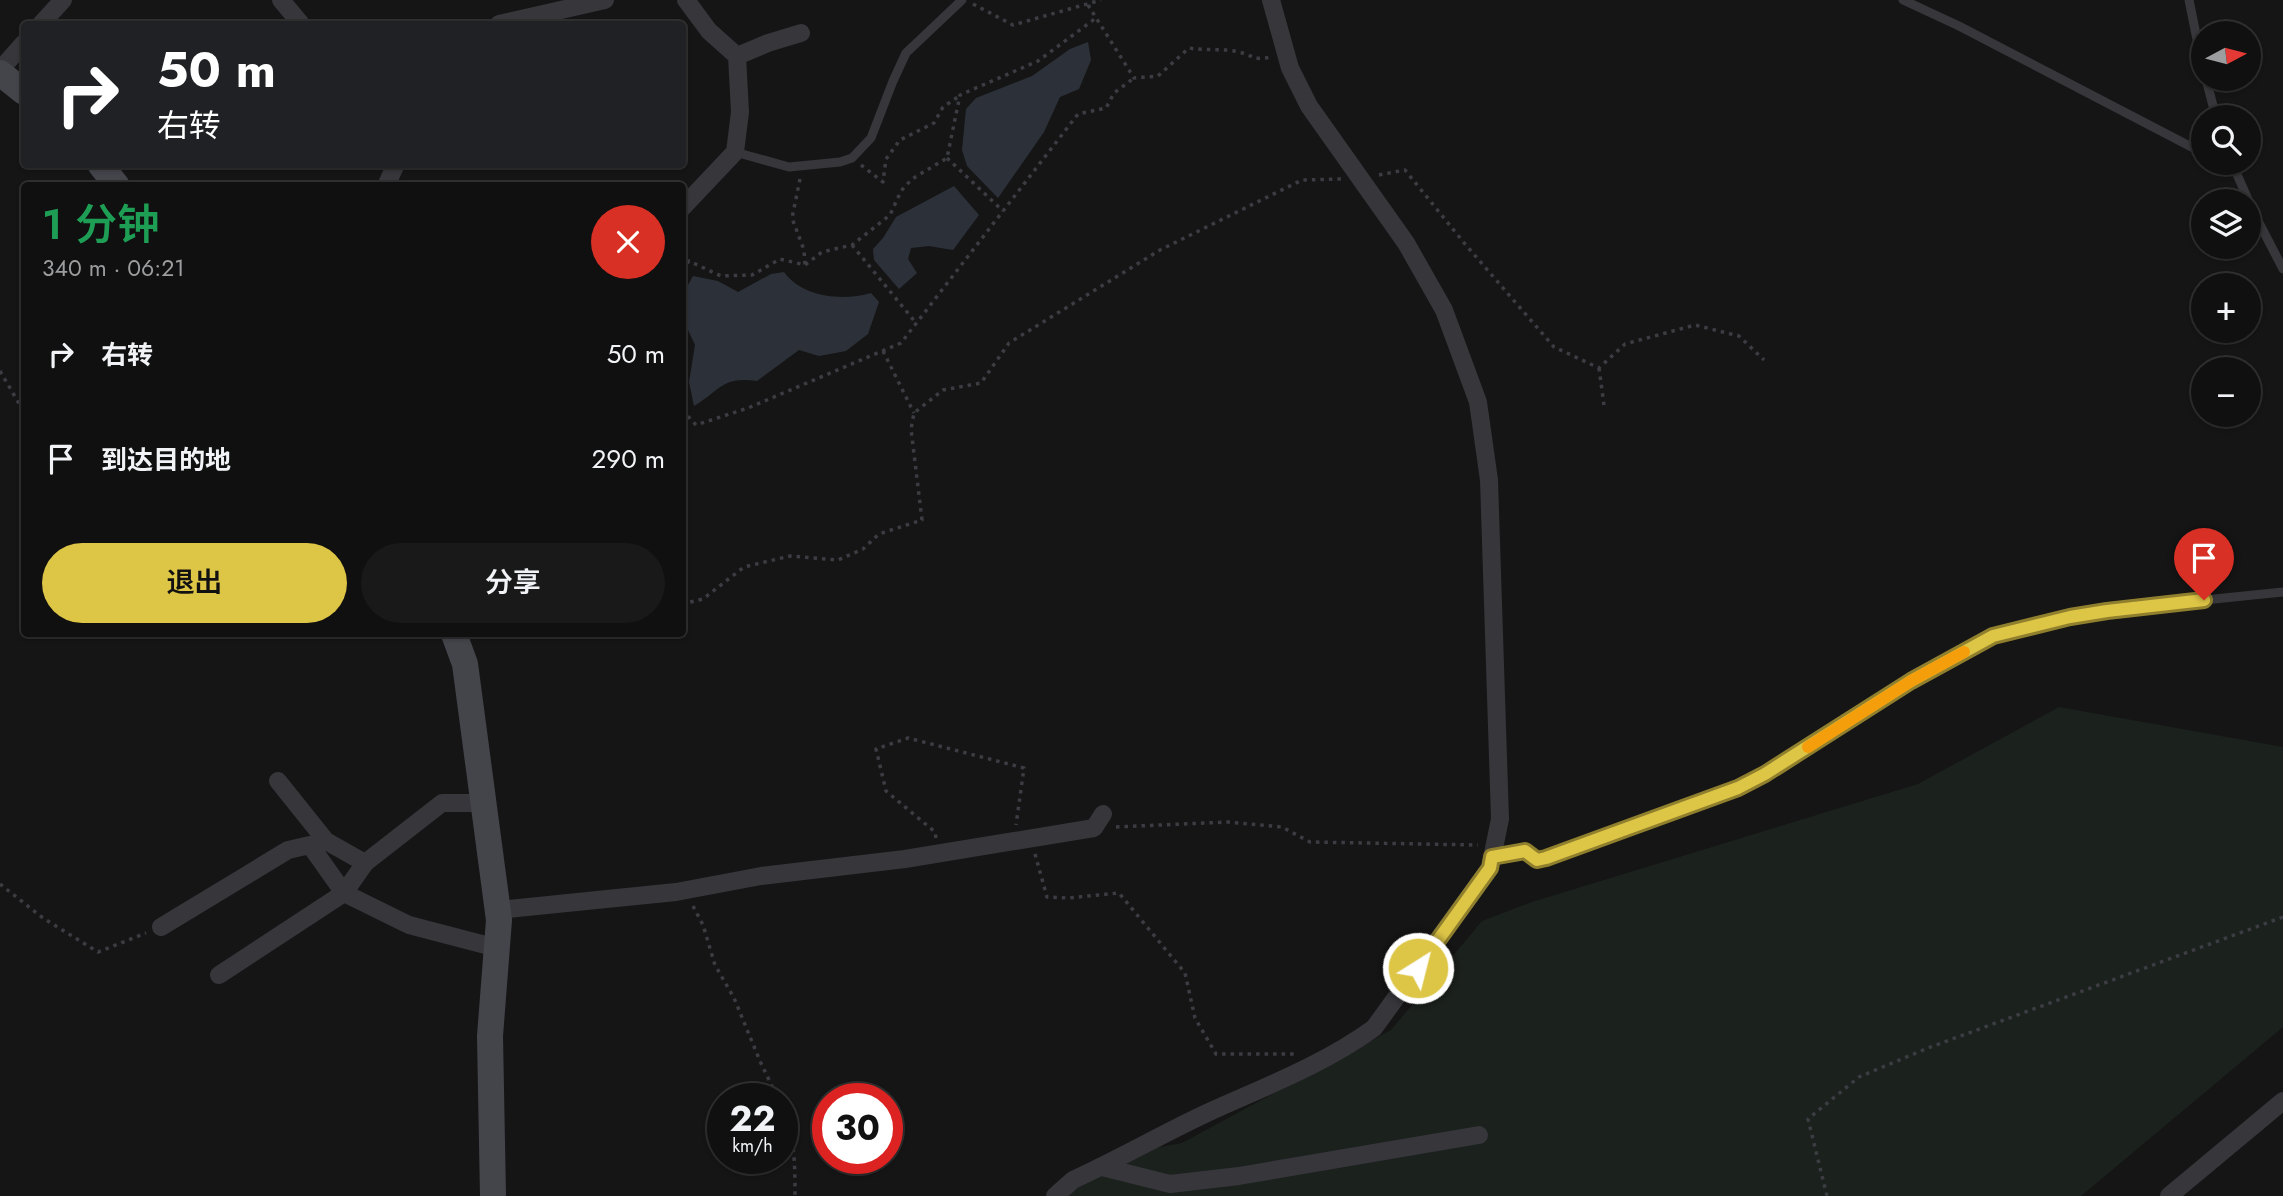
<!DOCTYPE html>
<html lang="zh">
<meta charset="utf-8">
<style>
body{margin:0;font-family:Jost,"Noto Sans SC",sans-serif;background:#191919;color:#f1f3f6;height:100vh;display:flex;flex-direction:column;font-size:26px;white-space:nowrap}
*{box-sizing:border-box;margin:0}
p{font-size:23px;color:#9c9d9f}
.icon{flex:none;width:38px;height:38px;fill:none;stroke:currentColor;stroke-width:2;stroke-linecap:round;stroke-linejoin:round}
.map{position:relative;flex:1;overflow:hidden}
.side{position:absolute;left:21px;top:182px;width:665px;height:455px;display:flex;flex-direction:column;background:#101010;border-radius:7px;box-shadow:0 2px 5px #0004,0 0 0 2px #303030}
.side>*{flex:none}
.guide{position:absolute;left:21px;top:21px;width:665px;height:147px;border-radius:7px;box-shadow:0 2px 5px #0004,0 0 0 2px #303030;background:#202124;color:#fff;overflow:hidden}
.needle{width:46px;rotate:83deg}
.buttons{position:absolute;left:2191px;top:21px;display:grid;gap:14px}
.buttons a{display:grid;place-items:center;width:70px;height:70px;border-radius:50%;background:#101010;box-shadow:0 2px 5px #0004,0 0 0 2px #303030;font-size:35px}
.speed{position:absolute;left:707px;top:1083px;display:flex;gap:14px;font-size:35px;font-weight:700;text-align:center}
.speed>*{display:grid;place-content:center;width:91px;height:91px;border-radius:50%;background:#101010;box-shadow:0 2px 5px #0004,0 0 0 2px #303030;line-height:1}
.speed small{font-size:18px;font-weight:400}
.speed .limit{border:10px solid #d22;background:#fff;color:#111}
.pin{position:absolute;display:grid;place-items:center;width:60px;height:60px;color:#fff;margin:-72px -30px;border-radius:50% 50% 50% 0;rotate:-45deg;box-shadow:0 0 7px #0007}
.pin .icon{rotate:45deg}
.me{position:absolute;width:77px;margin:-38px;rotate:36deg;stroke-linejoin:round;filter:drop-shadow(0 0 5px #0008)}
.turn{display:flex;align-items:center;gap:24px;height:147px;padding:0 21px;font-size:32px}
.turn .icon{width:91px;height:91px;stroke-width:2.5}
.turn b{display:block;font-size:49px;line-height:60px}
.round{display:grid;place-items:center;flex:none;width:74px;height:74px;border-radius:37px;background:#191919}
.summary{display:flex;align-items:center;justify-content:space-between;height:119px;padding:0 21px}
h1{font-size:42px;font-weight:600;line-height:52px;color:#1e9e55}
.button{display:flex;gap:14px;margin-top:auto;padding:14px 21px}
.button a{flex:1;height:80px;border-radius:42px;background:#ddc546;color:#111;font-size:28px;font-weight:600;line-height:80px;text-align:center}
.button a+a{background:#191919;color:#f1f3f6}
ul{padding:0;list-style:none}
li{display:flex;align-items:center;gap:21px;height:105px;padding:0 21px}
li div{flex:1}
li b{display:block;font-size:26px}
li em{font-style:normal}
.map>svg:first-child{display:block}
.green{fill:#1b211d}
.water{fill:#2c3139}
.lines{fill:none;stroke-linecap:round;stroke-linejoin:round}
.path{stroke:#3c3d42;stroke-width:3.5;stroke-dasharray:3.5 5;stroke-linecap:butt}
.lane{stroke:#36363b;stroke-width:9}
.street{stroke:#36363b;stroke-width:18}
.secondary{stroke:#44454b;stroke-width:26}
.route-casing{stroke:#90802e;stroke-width:18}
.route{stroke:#ddc546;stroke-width:12}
.slow{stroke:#f59e0b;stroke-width:12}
</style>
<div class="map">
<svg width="2283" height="1196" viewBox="0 0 2283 1196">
<rect width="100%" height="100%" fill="#151516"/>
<!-- green -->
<path class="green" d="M2059 707 2283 747V1027L2081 1196H1066L1095 1159 1182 1143 1391 1030 1482 921 1532 902 1918 784Z"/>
<!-- water -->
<path class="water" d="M1088 42 1091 60 1079 89 1060 97 1044 132 998 198 967 166 962 150 966 109 976 98 1032 76 1070 49Z
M954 186 979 215 953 250 929 246 911 248 908 259 917 273 899 289 874 260 873 249 883 238 896 217Z
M784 272C803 298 843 301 871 293L879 302 868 334 846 351 819 356 799 350 757 381C722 376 722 389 694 406L689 382 695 345 682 317 683 294 693 276 718 281 738 292 771 274Z"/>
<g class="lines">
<!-- path -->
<path class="path" d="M973 4 1013 25 1101 0
M1088 5 1134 78 1158 76 1189 48C1206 51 1224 48 1239 52 1254 56 1254 61 1271 57
M947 158 1003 211
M861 165 883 182 886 159 900 140 934 123 943 107 958 97
M1379 175 1405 170 1465 244 1554 347 1599 368 1625 344 1695 325 1739 336 1764 360
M800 179 792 218 804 250 805 265
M852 245 916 323
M682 254 689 261
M682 270 689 261 721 276 752 275 780 259 805 265 822 252 852 245 890 215 901 191 912 179 947 158 960 95 1038 61 1096 18
M883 351 914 413
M1599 368 1604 405
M0 371 24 412
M682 410 696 425 748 408 901 343 1078 114 1106 108 1114 93 1134 78
M682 604 703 599 744 567 790 556 838 560 863 549 879 534 922 520 911 429 914 413 943 390 981 383 1009 343 1160 250 1302 180 1341 179
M1116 827 1228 822 1282 827 1310 842 1478 845
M936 838 935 832 886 791 876 749 908 738 1024 768 1016 825
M1035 854 1047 897 1068 898 1119 893 1185 973 1195 1018 1216 1054H1295
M0 884 43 918 98 952 146 933
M693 906 703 925 715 965 734 998 760 1061 778 1099
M782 1108C795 1134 795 1167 795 1196
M1827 1196 1808 1119 1859 1077 1928 1048 2283 917"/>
<!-- lane -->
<path class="lane" d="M1903 0 1959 26 2203 153
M2189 0 2203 69
M2206 79 2216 117
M735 152 789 167 840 162 852 158 871 138 893 81 906 53 962 0
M2232 163 2254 213 2283 269
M1492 857 1526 851 1537 860 1546 858 1738 788 1765 774 1911 681 1993 636 2070 617 2126 608 2283 592"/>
<!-- street -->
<path class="street" d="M281 0 301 24
M41 24 63 0
M499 24 605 0
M737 56 768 43 801 33
M0 70 24 43
M386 186 396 164
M682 208 735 152 740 112 737 56 709 31 686 0
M278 781 326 841 365 863
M498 910 676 892 761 876 905 859 1094 828 1103 814
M161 927 288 850 310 845 344 893 409 925 497 948
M219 975 344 893 365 863 442 803H485
M1102 1167 1170 1184 1239 1176 1479 1135
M1055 1196 1073 1180C1119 1159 1162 1134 1207 1113 1264 1087 1323 1065 1374 1028L1490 868 1500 819 1489 480 1478 402 1444 310 1406 243 1309 106 1290 68 1271 0
M2169 1196 2283 1101"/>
<!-- secondary -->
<path class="secondary" d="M0 73 24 92
M100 164 117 186
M454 634 465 664 499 920 490 1036 493 1196"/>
</g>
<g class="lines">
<defs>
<path id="route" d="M1418 968 1490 868 1492 857 1525 851 1537 860 1546 858 1738 788 1765 774 1911 681 1993 636 2070 617 2107 611 2204 600"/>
</defs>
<!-- route casing -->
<use href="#route" class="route-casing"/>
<!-- route -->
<use href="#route" class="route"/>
<!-- slow -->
<path class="slow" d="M1808 747 1911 681 1964 652"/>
</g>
</svg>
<div class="buttons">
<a><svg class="needle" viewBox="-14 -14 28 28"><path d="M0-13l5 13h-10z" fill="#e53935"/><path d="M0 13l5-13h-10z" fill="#9c9d9f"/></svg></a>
<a><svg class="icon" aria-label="search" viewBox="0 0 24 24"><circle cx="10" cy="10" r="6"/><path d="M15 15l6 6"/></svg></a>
<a><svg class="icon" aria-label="layers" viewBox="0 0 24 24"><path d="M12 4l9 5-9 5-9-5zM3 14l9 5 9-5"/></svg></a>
<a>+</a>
<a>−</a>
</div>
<div class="speed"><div>22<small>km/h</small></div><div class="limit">30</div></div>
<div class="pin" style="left:2204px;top:600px;background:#d93025"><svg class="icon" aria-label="arrive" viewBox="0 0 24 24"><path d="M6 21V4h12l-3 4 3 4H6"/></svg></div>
<svg class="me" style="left:1418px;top:968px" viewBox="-20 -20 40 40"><circle r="17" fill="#ddc546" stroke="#fff" stroke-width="3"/><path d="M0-11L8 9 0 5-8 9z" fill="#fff"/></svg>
<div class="guide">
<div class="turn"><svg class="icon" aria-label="right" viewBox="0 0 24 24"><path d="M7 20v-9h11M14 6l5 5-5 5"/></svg><div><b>50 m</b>右转</div></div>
</div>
<section class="side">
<div class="summary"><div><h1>1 分钟</h1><p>340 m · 06:21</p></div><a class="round" style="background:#d93025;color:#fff"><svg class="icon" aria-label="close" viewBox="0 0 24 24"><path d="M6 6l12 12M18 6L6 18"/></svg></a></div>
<ul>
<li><svg class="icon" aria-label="right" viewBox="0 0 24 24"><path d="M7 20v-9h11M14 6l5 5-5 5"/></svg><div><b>右转</b></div><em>50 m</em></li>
<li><svg class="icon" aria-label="arrive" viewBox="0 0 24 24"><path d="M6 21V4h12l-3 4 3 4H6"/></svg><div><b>到达目的地</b></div><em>290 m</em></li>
</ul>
<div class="button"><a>退出</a><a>分享</a></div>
</section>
</div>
